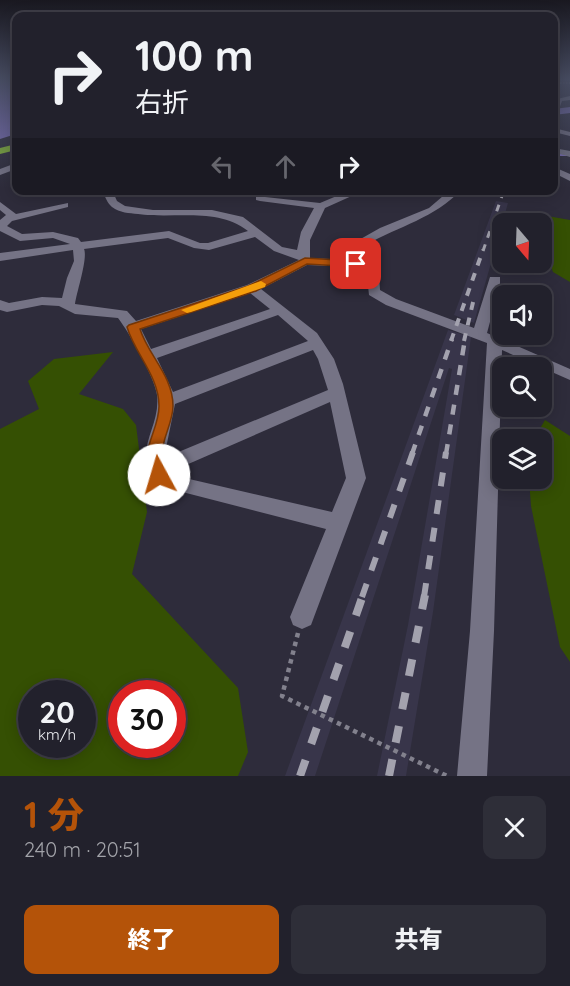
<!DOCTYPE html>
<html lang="ja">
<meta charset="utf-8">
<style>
body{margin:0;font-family:Quicksand,"Noto Sans JP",sans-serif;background:#2e2e38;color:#f1f3f6;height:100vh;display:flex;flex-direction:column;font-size:22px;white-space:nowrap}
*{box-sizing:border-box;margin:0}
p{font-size:20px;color:#a2a3a9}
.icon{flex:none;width:33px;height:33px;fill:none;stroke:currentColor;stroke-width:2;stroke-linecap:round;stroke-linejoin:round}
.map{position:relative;height:776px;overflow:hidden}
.sheet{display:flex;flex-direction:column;background:#22212c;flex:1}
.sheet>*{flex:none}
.guide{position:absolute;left:12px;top:12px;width:546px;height:183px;border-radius:12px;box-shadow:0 3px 15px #0003,0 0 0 2px #3f3e48;background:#22212c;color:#f1f3f6;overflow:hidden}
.needle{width:39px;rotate:161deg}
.controls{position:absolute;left:492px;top:213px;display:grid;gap:12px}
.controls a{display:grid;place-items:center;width:60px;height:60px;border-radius:12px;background:#22212c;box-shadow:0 3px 15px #0003,0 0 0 2px #3f3e48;font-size:30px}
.speed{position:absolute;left:18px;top:680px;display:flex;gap:12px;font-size:30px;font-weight:700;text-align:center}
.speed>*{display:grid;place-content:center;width:78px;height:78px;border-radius:50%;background:#22212c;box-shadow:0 3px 15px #0003,0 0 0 2px #3f3e48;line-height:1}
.speed small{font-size:15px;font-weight:400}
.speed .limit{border:9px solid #d22;background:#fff;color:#111}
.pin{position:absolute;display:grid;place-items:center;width:51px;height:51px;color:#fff;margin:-26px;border-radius:12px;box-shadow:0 3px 9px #0006}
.me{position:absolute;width:66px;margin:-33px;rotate:354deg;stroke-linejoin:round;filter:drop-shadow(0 0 4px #0008)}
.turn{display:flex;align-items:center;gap:21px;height:126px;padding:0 24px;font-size:27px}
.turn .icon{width:78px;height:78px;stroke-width:2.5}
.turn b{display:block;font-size:42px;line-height:51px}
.lanes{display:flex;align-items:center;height:57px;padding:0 24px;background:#0003;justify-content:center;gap:30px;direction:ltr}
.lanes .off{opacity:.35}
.round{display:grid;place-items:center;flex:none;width:63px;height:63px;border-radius:12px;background:#2e2e38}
.head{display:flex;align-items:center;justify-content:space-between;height:102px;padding:0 24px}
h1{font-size:36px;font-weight:800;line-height:45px;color:#b45309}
.cta{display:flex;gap:12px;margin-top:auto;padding:12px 24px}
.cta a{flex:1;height:69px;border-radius:12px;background:#b45309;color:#fff;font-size:24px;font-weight:800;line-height:69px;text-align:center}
.cta a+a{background:#2e2e38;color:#f1f3f6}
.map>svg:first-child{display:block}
.built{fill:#38354a}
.green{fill:#355003;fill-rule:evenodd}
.water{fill:#7d70ba}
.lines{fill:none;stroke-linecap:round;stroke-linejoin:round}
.stream{stroke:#7d70ba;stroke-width:2}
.river{fill:#7d70ba;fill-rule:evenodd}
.path-far1{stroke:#82818d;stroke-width:1.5;stroke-dasharray:1.5 1.5;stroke-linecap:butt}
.path{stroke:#82818d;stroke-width:4.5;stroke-dasharray:4.5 4.5;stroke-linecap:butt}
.minor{fill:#757385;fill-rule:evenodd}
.highway{fill:#84b734;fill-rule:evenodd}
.rail-far4{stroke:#a3a2ae;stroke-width:3;stroke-dasharray:7 7;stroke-linecap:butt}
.rail-far3{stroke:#a3a2ae;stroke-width:4;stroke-dasharray:8 8;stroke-linecap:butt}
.rail-far2{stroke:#a3a2ae;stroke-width:4.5;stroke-dasharray:10 10;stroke-linecap:butt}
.rail-far1{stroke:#a3a2ae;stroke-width:6;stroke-dasharray:14 14;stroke-linecap:butt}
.rail{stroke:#a3a2ae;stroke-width:8;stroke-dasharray:17 17;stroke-linecap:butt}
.route{fill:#b45309;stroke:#753606;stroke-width:1.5}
.slow{fill:#f59e0b}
</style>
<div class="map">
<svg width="570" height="776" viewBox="0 0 570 776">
<rect width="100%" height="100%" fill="#2e2c3b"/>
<!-- built -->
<path class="built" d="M496 201 508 203 474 323 454 315Z
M448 330 471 337 433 612 406 776H377L408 625 452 369 449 368 315 776H285Z"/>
<!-- green -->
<path class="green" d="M530 213 570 220V282L553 272 546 253 542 252V224L516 223Z
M113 352 79 394 123 409 136 425 147 512 132 574 238 688 248 752 238 776H0V429L39 409 28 381 54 359ZM32 693H82V744H32ZM122 693H172V744H122Z
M545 420 570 436V662L560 647 531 506 529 479 542 478V440L534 439Z"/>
<!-- water -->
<path class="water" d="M0 79H16V134L0 139Z"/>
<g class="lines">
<!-- stream -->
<path class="stream" d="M554 155H570"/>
<!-- river -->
<path class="river" d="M570 107V113L554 115V109Z"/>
<!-- path-far1 -->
<path class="path-far1" d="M554 83H570"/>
<!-- path -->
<path class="path" d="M298 633 282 696 447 776"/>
<!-- minor -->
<path class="minor" d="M570 96V100L562 101 559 109H555L557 99Z
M554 128 570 132V136L554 132Z
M554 148 570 151V157L554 152Z
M16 163V169L0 175V169Z
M554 167 570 174V181L554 173Z
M102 190H112L117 201 125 206 153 210H212L243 217 282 247 297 250 301 232 314 208 260 201 256 200V196L320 203 351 190H365L325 208 310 240V258L351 260 357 241 380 228 429 208 450 190H461C435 218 399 226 366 245L362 263 379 275 380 290 396 299 474 328 490 277H500V284L538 286 545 290 538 294 498 292 487 333 570 369V380L502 350 494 631 487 776H457L470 631 487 343 386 305 369 295 367 277 353 267 307 265 261 289 317 333 334 359 343 384 366 478 314 617 311 625 302 629 293 625 290 617 326 529 159 486C129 451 161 431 157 395 155 378 129 332 118 318L75 314 59 306 42 305 7 312 0 310V300L9 303 42 297 62 298 67 278 74 261 73 250 0 261V253L70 244 53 238 20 241 0 231V220L6 215 0 210V202L16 214 68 203V207L12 221 7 226 22 234 53 232 78 238 81 242 169 231 200 243H208L248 231C217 207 175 219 138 214 129 213 120 213 112 207 107 203 105 196 102 190ZM255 237 274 251 299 260 247 285 136 321 127 311 75 304C77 291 88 258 84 249L168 238 194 248 209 250ZM250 293 270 309 151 349 141 329ZM278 315 308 341 173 392 157 358ZM313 350 318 359 328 390 164 458 175 404ZM330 402 346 478 332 512 172 475 170 472Z"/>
<!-- highway -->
<path class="highway" d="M16 144V150L0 154V148Z"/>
<!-- rail-far4 -->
<path class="rail-far4" d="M483 251 504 190"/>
<!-- rail-far3 -->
<path class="rail-far3" d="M451 341 483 250
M464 341 474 298"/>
<!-- rail-far2 -->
<path class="rail-far2" d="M412 454 452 339
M446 454 465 339"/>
<!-- rail-far1 -->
<path class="rail-far1" d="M362 597 413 452
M424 597 446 452"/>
<!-- rail -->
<path class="rail" d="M300 776 363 595
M389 776 425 595"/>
</g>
<!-- sky -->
<linearGradient id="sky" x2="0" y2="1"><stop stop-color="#191820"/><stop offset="0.42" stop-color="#464b60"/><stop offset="1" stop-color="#464b60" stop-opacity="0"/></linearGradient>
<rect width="570" height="188" fill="url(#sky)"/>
<!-- route -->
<path class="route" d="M305 258 356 261 361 264 356 267 307 264 256 291 140 329C148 355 173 376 173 406 173 423 161 440 162 456 162 462 165 469 167 475L164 479 159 481 153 479C137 450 159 433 159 406 159 376 135 354 127 327L129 325 248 286Z"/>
<!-- slow -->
<path class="slow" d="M261 281 266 284 265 287 191 312 187 313 181 310Z"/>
</svg>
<div class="controls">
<a><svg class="needle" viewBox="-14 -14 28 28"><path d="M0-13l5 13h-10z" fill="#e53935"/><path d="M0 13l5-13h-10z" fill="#a2a3a9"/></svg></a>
<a><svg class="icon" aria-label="sound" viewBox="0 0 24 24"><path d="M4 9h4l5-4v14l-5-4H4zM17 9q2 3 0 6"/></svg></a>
<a><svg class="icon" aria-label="search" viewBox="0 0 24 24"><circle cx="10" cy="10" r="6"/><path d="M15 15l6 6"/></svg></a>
<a><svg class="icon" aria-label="layers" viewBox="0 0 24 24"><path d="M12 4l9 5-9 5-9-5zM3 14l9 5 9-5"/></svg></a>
</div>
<div class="speed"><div>20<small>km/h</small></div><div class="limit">30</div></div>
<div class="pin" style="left:356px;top:264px;background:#d93025"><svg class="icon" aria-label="arrive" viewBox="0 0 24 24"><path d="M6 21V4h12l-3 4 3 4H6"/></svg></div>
<svg class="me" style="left:159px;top:475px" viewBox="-20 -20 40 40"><circle r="19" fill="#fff"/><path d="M0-13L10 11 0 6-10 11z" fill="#b45309"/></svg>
<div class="guide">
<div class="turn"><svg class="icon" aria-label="right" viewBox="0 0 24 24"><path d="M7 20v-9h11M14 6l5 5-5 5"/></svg><div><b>100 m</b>右折</div></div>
<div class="lanes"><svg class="icon off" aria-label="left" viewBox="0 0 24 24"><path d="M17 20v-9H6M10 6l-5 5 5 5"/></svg><svg class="icon off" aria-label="ahead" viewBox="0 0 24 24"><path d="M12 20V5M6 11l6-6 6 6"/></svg><svg class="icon" aria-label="right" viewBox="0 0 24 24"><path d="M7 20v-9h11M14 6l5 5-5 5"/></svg></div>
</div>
</div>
<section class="sheet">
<div class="head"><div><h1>1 分</h1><p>240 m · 20:51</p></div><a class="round"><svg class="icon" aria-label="close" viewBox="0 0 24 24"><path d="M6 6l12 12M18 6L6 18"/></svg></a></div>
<div class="cta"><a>終了</a><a>共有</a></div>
</section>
